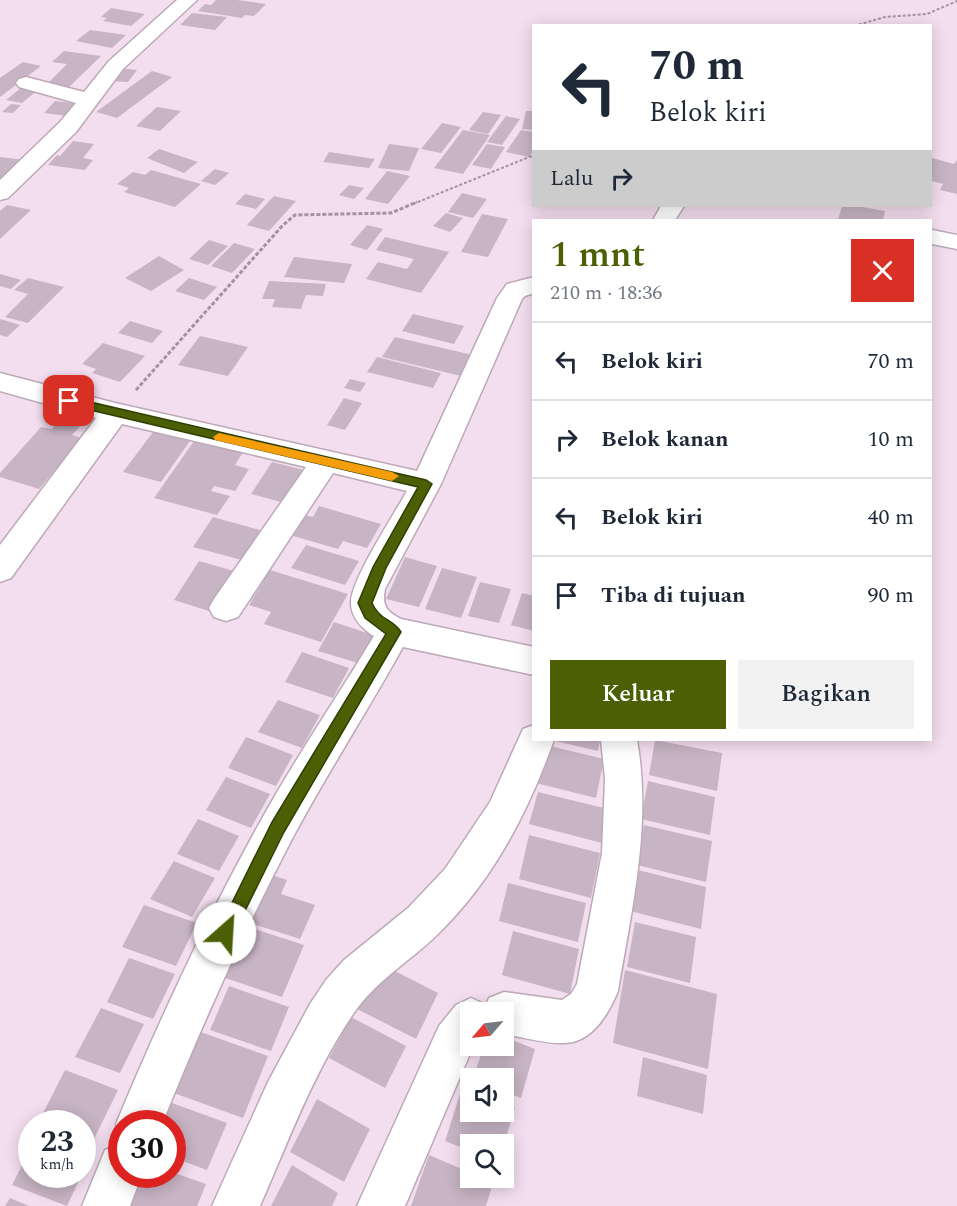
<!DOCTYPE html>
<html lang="id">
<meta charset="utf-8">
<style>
body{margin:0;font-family:Spectral,serif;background:#f2f2f3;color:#1f2937;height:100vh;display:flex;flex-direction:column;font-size:22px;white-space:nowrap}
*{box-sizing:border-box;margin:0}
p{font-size:20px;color:#747a83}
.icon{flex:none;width:33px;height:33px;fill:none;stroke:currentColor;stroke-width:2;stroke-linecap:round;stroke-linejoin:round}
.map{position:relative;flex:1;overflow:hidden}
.panel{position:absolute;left:532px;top:219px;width:400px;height:522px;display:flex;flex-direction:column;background:#fff;border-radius:0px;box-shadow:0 3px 15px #0003}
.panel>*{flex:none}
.hud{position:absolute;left:532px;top:24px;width:400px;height:183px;border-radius:0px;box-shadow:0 3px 15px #0003;background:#fff;color:#1f2937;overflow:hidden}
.needle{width:39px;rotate:242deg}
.fabs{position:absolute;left:460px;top:1002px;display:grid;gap:12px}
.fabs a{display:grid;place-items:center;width:54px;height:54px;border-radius:0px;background:#fff;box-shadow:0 3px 15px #0003;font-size:30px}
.speed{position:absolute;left:18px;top:1110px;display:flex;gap:12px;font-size:30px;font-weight:700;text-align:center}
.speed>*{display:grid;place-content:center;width:78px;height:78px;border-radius:50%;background:#fff;box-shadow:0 3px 15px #0003;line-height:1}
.speed small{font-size:15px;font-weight:400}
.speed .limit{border:9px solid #d22;background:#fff;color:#111}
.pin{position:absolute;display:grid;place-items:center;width:51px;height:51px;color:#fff;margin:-26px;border-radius:12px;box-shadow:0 3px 9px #0006}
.me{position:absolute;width:66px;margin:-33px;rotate:26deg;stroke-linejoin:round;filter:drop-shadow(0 0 4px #0008)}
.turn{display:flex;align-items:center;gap:21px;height:126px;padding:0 18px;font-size:27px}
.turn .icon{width:78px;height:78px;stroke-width:2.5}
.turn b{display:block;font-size:42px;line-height:51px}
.then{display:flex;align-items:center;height:57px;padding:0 18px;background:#0003;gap:12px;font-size:22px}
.round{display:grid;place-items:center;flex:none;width:63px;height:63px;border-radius:0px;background:#f2f2f3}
.headline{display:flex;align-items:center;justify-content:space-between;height:102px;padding:0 18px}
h1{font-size:36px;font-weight:600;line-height:45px;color:#4c5f05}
.cta{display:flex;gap:12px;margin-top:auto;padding:12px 18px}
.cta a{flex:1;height:69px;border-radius:0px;background:#4c5f05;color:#fff;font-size:24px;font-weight:600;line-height:69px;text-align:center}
.cta a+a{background:#f2f2f3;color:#1f2937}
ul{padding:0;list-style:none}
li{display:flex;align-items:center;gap:18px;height:78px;padding:0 18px;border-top:2px solid #e0e1e3}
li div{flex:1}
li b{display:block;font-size:22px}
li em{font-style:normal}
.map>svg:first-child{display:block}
.building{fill:#c7b4c4}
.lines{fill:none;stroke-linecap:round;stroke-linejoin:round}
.minor-casing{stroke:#bca9b8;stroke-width:3}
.path-far1{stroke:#a2939f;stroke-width:2;stroke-dasharray:3 2;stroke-linecap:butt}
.path{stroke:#a2939f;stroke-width:3;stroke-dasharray:4 2;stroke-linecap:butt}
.minor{fill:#fff;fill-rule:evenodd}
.route{fill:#4c5f05;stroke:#313e03;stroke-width:1.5}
.slow{fill:#f59e0b}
</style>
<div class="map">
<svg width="957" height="1206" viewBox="0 0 957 1206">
<rect width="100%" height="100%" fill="#f3deef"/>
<!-- building -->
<path class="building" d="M216 0H237L266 4 254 16 245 15 242 18 198 11 205 4 211 5Z
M111 8 145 14 131 26 103 21 107 18 101 17Z
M192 13 227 17 215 30 180 25Z
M90 30 126 35 112 48 76 41Z
M64 51 101 56 68 88 46 85 67 64 52 62Z
M23 62 41 66 0 97V78Z
M118 68 137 70 128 82 109 81Z
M152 71 172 77 117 118 96 112Z
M22 87 38 90 22 103 6 100Z
M55 101 78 104 67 116 44 113Z
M11 104 21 105 13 113 2 112Z
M157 107 181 111 160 131 136 126Z
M526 111H534V130L522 129Z
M483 112 501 115 488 134 469 130Z
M506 116 520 119 502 145 487 142Z
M442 123 461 127 441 153 421 149Z
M463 130 490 135 463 174 434 168Z
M521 130 534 132V150L529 157 506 152Z
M73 141 94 144 83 158 93 160 85 170 48 165 57 155 60 156Z
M389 144 419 148 409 171 378 168Z
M487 144 505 147 491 169 472 165Z
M159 149 198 162 184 173 147 158Z
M329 152 375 159 369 168 323 162Z
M0 157 25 160 0 180Z
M932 158 954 164 957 160V194L940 190 943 184 932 181Z
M215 169 229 173 215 185 201 181Z
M151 170 201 184 175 207 124 192 129 188 117 184 133 172 145 175Z
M387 171 410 176 388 204 365 199Z
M349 185 364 188 354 199 339 195Z
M462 193 487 199 473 218 448 212Z
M245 194 265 199 256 209 235 204Z
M274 196 296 201 269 231 247 225Z
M7 205 31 210 0 239V211Z
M842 206H856L885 211 883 220H838Z
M446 213 463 218 450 232 433 226Z
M482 214 508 219 488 257 461 252Z
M367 225 383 229 367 250 350 245Z
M385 237 449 252 421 293 366 279 378 262 407 269 414 259 376 250Z
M209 240 228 246 208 265 189 259Z
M234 243 255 249 232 273 211 266Z
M159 256 184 270 151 291 125 278Z
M294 257 352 264 344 283 284 277Z
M0 274 21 280 11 289 0 286Z
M28 278 64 287 28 323 5 317 28 294 14 290Z
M189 278 217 287 204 300 175 291Z
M269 281 326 284 323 296 306 295 301 309 272 307 275 299H262Z
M413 314 464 326 454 344 402 331Z
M0 319 20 325 7 337 0 335Z
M130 321 163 331 152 343 118 333Z
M200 336 248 347 228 376 178 365Z
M395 337 477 356 465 377 382 357Z
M103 343 145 356 120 382 92 373 96 369 82 364Z
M377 357 441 373 433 388 367 372Z
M350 379 366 383 360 392 344 388Z
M344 398 362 403 345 430 327 425Z
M59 420 80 426 72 435 82 438 39 489 0 477V473L41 427 52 429Z
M153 432 190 441 161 482 123 472Z
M199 434 245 449 235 465 249 469 235 491 214 486 211 491 230 496 217 515 154 498Z
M272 462 312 472 292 505 251 494Z
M319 506 381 524 367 548 343 541 338 549 290 535 303 515 313 517Z
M213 517 260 530 242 560 193 547Z
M306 545 359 561 345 585 291 568Z
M405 557 437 566 419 607 386 599Z
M199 561 234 571 209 611 174 600Z
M442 568 477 577 461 618 425 609Z
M270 570 348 594 321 642 264 624 271 612 249 605Z
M480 582 511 589 499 623 468 616Z
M522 593 534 596V631L511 625Z
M334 622 373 635 358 663 318 651Z
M302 652 349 668 333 698 285 682Z
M278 700 320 715 302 748 258 732Z
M246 737 293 755 276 786 228 768Z
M551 740H600L598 751Z
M655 740 722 753 717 791 649 775Z
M546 745 604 759 596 798 536 783Z
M226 777 270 794 251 828 206 810Z
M648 781 715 797 710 835 641 819Z
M538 792 608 809 602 843 529 824Z
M198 819 239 836 219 871 177 854Z
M644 825 712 841 706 882 637 865Z
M529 835 600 853 591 898 519 879Z
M174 861 215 878 192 917 150 899Z
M634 869 706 887 701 929 626 910Z
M266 873 287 880 281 894 315 905 300 939 244 921Z
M508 883 586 903 578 942 499 921Z
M144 905 197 923 176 966 122 947Z
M635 922 696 937 690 983 627 967Z
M242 925 304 945 282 997 219 976Z
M513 931 579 949 570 994 502 975Z
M129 958 175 974 153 1019 107 1002Z
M377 962 438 993 416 1039 353 1007Z
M625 970 717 994 708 1069 613 1043Z
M229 986 289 1007 271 1051 210 1030Z
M101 1008 144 1024 120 1073 75 1057Z
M351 1017 406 1046 385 1088 329 1058Z
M198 1031 268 1056 243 1118 171 1092Z
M504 1037 535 1049 521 1098 504 1091V1078H473L484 1046H504Z
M643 1057 707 1075 703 1114 637 1096Z
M65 1070 118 1090 93 1141 82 1137V1124H47L39 1121Z
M462 1088 471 1092V1112H504V1104L515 1108 504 1144H471V1151L445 1141Z
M317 1099 370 1129 344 1182 290 1152Z
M172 1103 227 1123 207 1170 172 1157V1124H163Z
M32 1146V1174H82L67 1206 12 1185Z
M82 1148 93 1152 82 1174Z
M429 1155 471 1173V1178H481L493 1183 486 1206H411Z
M292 1165 338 1193 332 1206H271Z
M172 1172 206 1184 197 1206H128L142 1174H172Z
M10 1198 29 1206H5Z"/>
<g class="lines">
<defs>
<path id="minor" d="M177 0H197L123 69 76 132 8 198 0 200V180L60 122 76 103 19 87 16 83 19 79 26 77 84 92 109 61Z
M661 206H684L675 220H653Z
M932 230 957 235V249L932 244Z
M534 277V293L525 296 522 299 441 484 385 589C382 606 386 611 401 619L534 647V675L403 647C367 712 326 775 291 841 243 933 201 1027 162 1124H122V1137L116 1124C160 1018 208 915 264 815 298 754 338 696 374 636 362 629 351 617 351 603 350 581 395 513 407 491L333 473 238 617 226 621 214 617 209 608 214 599 306 467 122 424 11 578 0 582V545L96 418 0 391V373L115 403 417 471 497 298 507 284Z
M534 725V740H554C528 812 494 879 439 933 412 960 378 979 356 1010 314 1070 289 1140 260 1206H212L268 1082 310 1004 326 980 344 960 408 908 445 869 490 802 523 729Z
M601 740H637C652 824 632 908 618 991 609 1013 592 1043 564 1043 545 1044 523 1037 504 1034V1012H471V1046H478L469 1056 405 1206H357L439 1026 456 1005 471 998 486 1005 489 998 504 992 562 1000 571 994 577 984 602 853 605 779Z
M122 1144V1174H142L130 1206H82L105 1150Z"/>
</defs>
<!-- minor casing -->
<use href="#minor" class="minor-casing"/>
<!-- path-far1 -->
<path class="path-far1" d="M854 26 885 17 927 14 957 1
M413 204 534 155"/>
<!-- path -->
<path class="path" d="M136 390 283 225 295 215 391 213 417 202"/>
<!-- minor -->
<use href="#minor" class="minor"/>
</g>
<!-- route -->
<path class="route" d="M69 397 426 480 432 484 386 568 372 603C379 620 393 619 401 632L284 832 231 939 225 941 219 939 217 933 272 822 386 634 365 618 358 603 373 567 418 487 65 404 63 401Z"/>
<!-- slow -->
<path class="slow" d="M219 433 392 472 399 476 392 481 215 440 213 437Z"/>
</svg>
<div class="fabs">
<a><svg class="needle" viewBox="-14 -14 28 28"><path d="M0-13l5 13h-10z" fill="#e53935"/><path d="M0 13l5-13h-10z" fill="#747a83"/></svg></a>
<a><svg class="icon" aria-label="sound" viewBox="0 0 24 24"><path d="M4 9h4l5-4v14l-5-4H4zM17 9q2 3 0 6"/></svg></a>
<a><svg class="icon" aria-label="search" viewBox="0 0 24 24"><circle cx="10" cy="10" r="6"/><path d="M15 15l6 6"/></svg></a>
</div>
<div class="speed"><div>23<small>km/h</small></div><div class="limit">30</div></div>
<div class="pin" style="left:69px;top:401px;background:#d93025"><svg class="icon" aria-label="arrive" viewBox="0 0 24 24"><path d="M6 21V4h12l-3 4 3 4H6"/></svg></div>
<svg class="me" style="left:225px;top:933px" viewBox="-20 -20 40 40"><circle r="19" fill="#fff"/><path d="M0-13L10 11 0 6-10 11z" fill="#4c5f05"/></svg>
<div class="hud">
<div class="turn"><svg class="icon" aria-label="left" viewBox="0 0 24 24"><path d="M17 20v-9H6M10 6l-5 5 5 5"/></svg><div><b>70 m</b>Belok kiri</div></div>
<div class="then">Lalu<svg class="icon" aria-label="right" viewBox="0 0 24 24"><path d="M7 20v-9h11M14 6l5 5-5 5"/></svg></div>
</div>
<section class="panel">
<div class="headline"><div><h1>1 mnt</h1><p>210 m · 18:36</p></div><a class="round" style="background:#d93025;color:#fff"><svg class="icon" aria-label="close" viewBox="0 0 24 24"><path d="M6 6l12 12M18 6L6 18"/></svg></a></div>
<ul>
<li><svg class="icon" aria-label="left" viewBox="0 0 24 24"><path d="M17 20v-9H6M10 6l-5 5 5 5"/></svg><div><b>Belok kiri</b></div><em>70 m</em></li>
<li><svg class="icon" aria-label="right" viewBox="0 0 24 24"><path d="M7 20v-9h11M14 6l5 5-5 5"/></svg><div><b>Belok kanan</b></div><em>10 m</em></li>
<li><svg class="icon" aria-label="left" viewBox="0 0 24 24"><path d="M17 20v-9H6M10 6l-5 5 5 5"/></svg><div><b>Belok kiri</b></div><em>40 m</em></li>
<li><svg class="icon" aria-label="arrive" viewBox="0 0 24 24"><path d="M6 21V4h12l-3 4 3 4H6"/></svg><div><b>Tiba di tujuan</b></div><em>90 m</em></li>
</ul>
<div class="cta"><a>Keluar</a><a>Bagikan</a></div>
</section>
</div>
